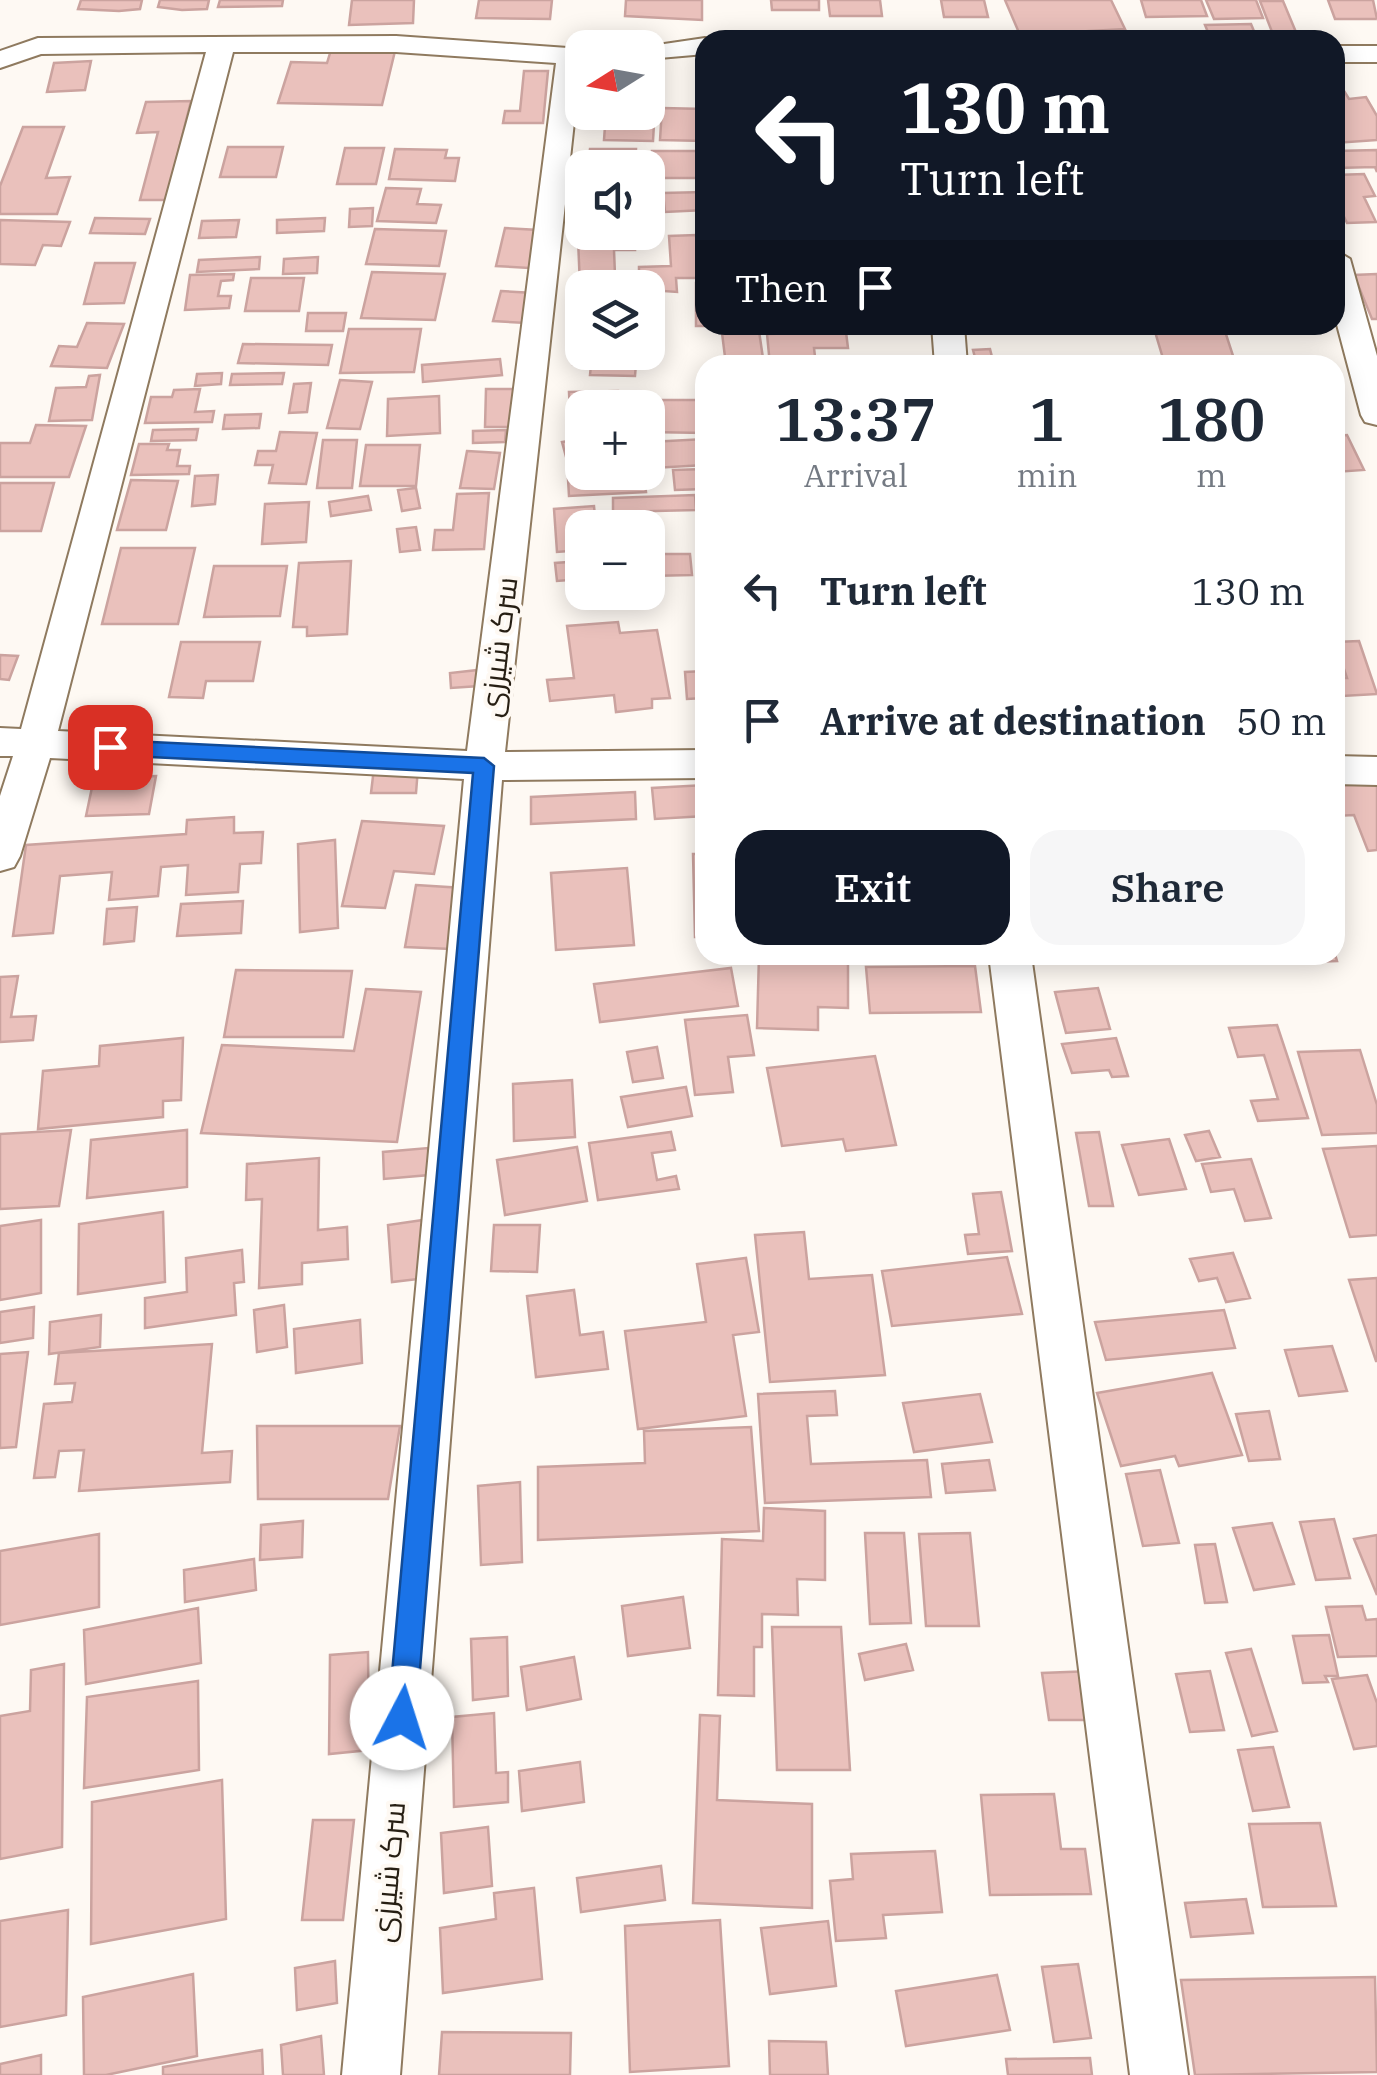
<!DOCTYPE html>
<meta charset="utf-8">
<style>
body{margin:0;font-family:"IBM Plex Serif",Cairo,serif;background:#f6f6f7;color:#1f2937;height:100vh;display:flex;flex-direction:column;font-size:38px;white-space:nowrap}
*{box-sizing:border-box;margin:0}
p{font-size:32px;color:#747a83}
.icon{flex:none;width:55px;height:55px;fill:none;stroke:currentColor;stroke-width:2;stroke-linecap:round;stroke-linejoin:round}
.map{position:relative;flex:1;overflow:hidden}
.sheet{position:absolute;left:695px;top:355px;width:650px;height:610px;display:flex;flex-direction:column;background:#fff;border-radius:30px;box-shadow:0 5px 25px #0003}
.sheet>*{flex:none}
.guide{position:absolute;left:695px;top:30px;width:650px;height:305px;border-radius:30px;box-shadow:0 5px 25px #0003;background:#111827;color:#fff;overflow:hidden}
.needle{width:65px;rotate:259deg}
.fabs{position:absolute;left:565px;top:30px;display:grid;gap:20px}
.fabs a{display:grid;place-items:center;width:100px;height:100px;border-radius:20px;background:#fff;box-shadow:0 5px 25px #0003;font-size:50px}
.pin{position:absolute;display:grid;place-items:center;width:85px;height:85px;color:#fff;margin:-42px;border-radius:20px;box-shadow:0 5px 15px #0006}
.me{position:absolute;width:110px;margin:-55px;rotate:5deg;stroke-linejoin:round;filter:drop-shadow(0 0 8px #0008)}
.turn{display:flex;align-items:center;gap:35px;height:210px;padding:0 40px;font-size:45px}
.turn .icon{width:130px;height:130px;stroke-width:2.5}
.turn b{display:block;font-size:70px;line-height:85px}
.then{display:flex;align-items:center;height:95px;padding:0 40px;background:#0003;gap:20px;font-size:38px}
.eta{display:flex;justify-content:space-evenly;align-items:center;height:170px;text-align:center}
.eta b{font-size:60px;font-weight:600;line-height:70px}
.action{display:flex;gap:20px;margin-top:auto;padding:20px 40px}
.action a{flex:1;height:115px;border-radius:30px;background:#111827;color:#fff;font-size:40px;font-weight:600;line-height:115px;text-align:center}
.action a+a{background:#f6f6f7;color:#1f2937}
ul{padding:0;list-style:none}
li{display:flex;align-items:center;gap:30px;height:130px;padding:0 40px}
li div{flex:1}
li b{display:block;font-size:38px}
li em{font-style:normal}
.map>svg:first-child{display:block}
.building{fill:#eac1bc;stroke:#cba39f;stroke-width:2.5}
.lines{fill:none;stroke-linecap:round;stroke-linejoin:round}
.minor-casing{stroke:#8f7a5f;stroke-width:4}
.minor{fill:#fff;fill-rule:evenodd}
.route{fill:#1a73e8;stroke:#114b97;stroke-width:2.5}
.labels{text-anchor:middle;stroke-width:8;stroke-linejoin:round;paint-order:stroke}
.street-label{font-size:30px;fill:#261e13;stroke:#fef9f3}
</style>
<div class="map">
<svg width="1377" height="2075" viewBox="0 0 1377 2075">
<rect width="100%" height="100%" fill="#fef9f3"/>
<!-- building -->
<path class="building" d="M81 0H142L140 9 119 11 78 9Z
M160 0H209L207 9 182 10 158 7Z
M220 0H283L282 6 218 7Z
M352 0H414L413 23 349 25Z
M479 0H552L550 19 476 18Z
M626 0H702V20L625 16Z
M771 0H819V10H772Z
M828 0H880L882 16H830Z
M941 0H984L988 17H944Z
M1005 0H1111L1125 29 1020 35Z
M1141 0H1201L1207 16 1146 17Z
M1206 0H1256L1263 18 1214 19Z
M1328 0H1373L1377 19H1335Z
M1260 1H1283L1298 37H1274Z
M1251 24 1256 36 1210 37 1205 25Z
M331 50 395 51 382 105 278 103 291 62 327 63Z
M91 61 85 90 47 92 54 63Z
M524 71H548L543 123H503L505 111H520Z
M1335 86H1341L1349 99 1366 97 1377 116V140L1335 143Z
M191 101 166 200H140L158 132 137 133 146 102Z
M648 107H655L653 141 604 140 606 112H648Z
M662 108 705 109V141L660 140Z
M23 127H64L46 178 70 177 57 214H0V186Z
M228 147H283L276 177H220Z
M345 148H384L376 184H337Z
M395 149 447 150 445 158H459L455 181 389 179Z
M590 149H636L635 168H588Z
M1377 150V172L1375 167 1335 168V151Z
M652 151H705V178H652Z
M1364 174 1375 196 1364 197 1376 222 1347 223 1335 198V175Z
M386 188 421 189 417 204 441 205 436 223 377 221Z
M705 192V210L665 212 663 193Z
M373 208 372 226 349 227 350 209Z
M95 218 150 219 145 234 90 233Z
M325 218 324 231 277 233V220Z
M0 220 70 222 61 246 43 245 35 265 0 264Z
M239 220 236 237 199 238 202 221Z
M505 228 538 230 529 268 496 266Z
M375 229 446 231 439 266 366 264Z
M604 232H633L635 250H614L615 275H605L606 285 580 286 578 239H604Z
M696 235 699 278H676L677 292 621 288V278L639 277V267L671 266 669 236Z
M260 257 259 269 197 272 199 260Z
M318 257 317 273 283 274 284 259Z
M95 263H135L124 303 84 304Z
M372 272 445 274 435 320 361 318Z
M234 274 233 280 221 281 218 296H231L229 308 185 310 190 275Z
M1377 274V319H1372L1354 275Z
M251 278H304L299 311H245Z
M696 283H705V325L733 326H696Z
M501 291 533 293 526 323 493 321Z
M308 313H346L343 331H306Z
M87 323 124 324 107 368 51 366 59 346 77 347Z
M1153 325H1223L1236 365H1165Z
M349 329H421L414 372 340 373Z
M577 330H582V352H637L635 376 590 375 591 365 573 364Z
M759 331 764 365H726L722 333Z
M846 332 848 348H814L816 365H770L767 334Z
M243 344 332 345 328 365 238 363Z
M990 349 994 365H977L973 350Z
M500 359 502 375 423 382 422 365Z
M222 373 221 384 195 386 197 374Z
M284 373 282 384 230 385 232 374Z
M100 375 92 420 49 421 56 388 86 387 89 376Z
M340 380 372 382 360 429 327 428Z
M311 383 307 412 289 413 294 384Z
M200 389 195 412 214 411 212 422 145 423 151 397H172L174 390Z
M486 389H515L514 427H485Z
M618 391 619 408H582V432H571L569 392Z
M439 396 440 433 387 436 388 399Z
M642 400H705V433L648 432V408H642Z
M261 414 259 428 223 429 225 415Z
M36 425 86 426 69 477H0V443H30Z
M198 429 196 440 151 441 153 430Z
M506 430 505 442 473 443V431Z
M280 432 317 433 306 484 269 483 273 465H255L258 451H276Z
M1347 435 1364 470 1335 472V436Z
M582 439V462L568 464 562 442Z
M705 439V465L653 468 650 442Z
M323 440H357L352 488H317Z
M139 444H169L167 450H180L177 466H190L189 474 131 475Z
M366 445H420L416 486H360Z
M467 451 500 453 494 489 460 488Z
M705 469V489L675 490 673 470Z
M218 475 215 504 192 506 195 476Z
M644 475 646 492 569 496 568 479Z
M131 480 178 481 166 530H117Z
M0 483H54L41 531H0Z
M416 488 420 508 402 511 398 490Z
M489 493 484 549 433 550 435 530H453L457 494Z
M695 495 696 510 613 512V498Z
M368 496 371 510 331 516 329 502Z
M309 502 306 542 262 544 265 504Z
M594 506 596 528H582V550L557 552 554 509Z
M416 527 420 550 400 552 397 529Z
M121 548H195L178 624H102Z
M648 554H690L692 575 648 576Z
M351 561 347 634 307 636V627H293L299 563Z
M582 561V579L557 581 555 563Z
M214 566H287L280 616 204 617Z
M618 622 620 633 657 630 670 698 652 699V708L616 712 614 695 550 701 547 680 574 678 567 626Z
M1359 641 1377 694 1342 696 1335 678H1347L1335 642Z
M181 642H260L253 681H206L203 698 169 697Z
M0 655 18 656 9 680 0 679Z
M478 670 479 686 451 688 450 673Z
M705 671V698L687 699 685 672Z
M374 768H418L416 793H371Z
M156 776 149 814 86 816 94 778Z
M1377 783V850L1368 851 1354 815 1335 816V786Z
M705 785V816L655 819 652 788Z
M635 792 636 819 531 824V797Z
M234 817V833L263 832 261 863 240 864 238 892 186 895 188 865 161 867 158 896 109 900 112 872 60 876 53 933 13 936 26 845 186 834 187 820Z
M362 821 444 826 434 874 394 871 385 908 342 906Z
M335 840 338 928 300 932 298 844Z
M693 854H705V937H695Z
M627 868 634 945 556 950 551 873Z
M416 885 463 888 451 949 405 947Z
M243 901 241 933 177 936 181 904Z
M137 907 134 941 104 944 107 909Z
M1335 954 1337 961 1280 963 1278 955Z
M759 955 848 957V1008L818 1007V1030L757 1028Z
M975 966 981 1012 870 1013 866 967Z
M731 968 738 1006 600 1022 594 984Z
M236 970 352 971 343 1037H224Z
M18 976 11 1017 36 1016 33 1040 0 1042V977Z
M1098 988 1110 1029 1066 1033 1055 992Z
M366 989 421 992 397 1142 201 1133 222 1045 354 1051Z
M747 1015 754 1055 728 1057 733 1092 695 1095 685 1020Z
M1277 1025 1308 1118 1258 1121 1251 1101 1278 1099 1264 1055 1238 1057 1229 1028Z
M183 1038 181 1100 163 1101V1117L38 1129 43 1071 99 1066 100 1046Z
M1116 1038 1128 1076 1112 1077 1109 1070 1072 1073 1062 1044Z
M657 1047 663 1078 633 1082 627 1052Z
M1360 1050 1377 1105V1133L1322 1135 1298 1052Z
M875 1056 896 1145 846 1151 843 1139 782 1146 767 1068Z
M572 1080 575 1137 514 1141 513 1084Z
M686 1087 692 1116 628 1127 621 1097Z
M71 1130 59 1206 0 1209V1134Z
M187 1130V1187L87 1198 91 1140Z
M1209 1131 1220 1157 1196 1161 1185 1135Z
M671 1132 675 1150 652 1153 657 1180 676 1176 679 1189 598 1200 589 1143Z
M1099 1132 1113 1206H1089L1076 1133Z
M1169 1139 1186 1189 1139 1195 1122 1145Z
M1377 1146V1235L1350 1237 1323 1149Z
M577 1147 587 1201 505 1215 497 1160Z
M428 1148 429 1175 384 1179 383 1152Z
M319 1158 318 1230 347 1227 348 1259 302 1263V1284L259 1288 262 1199 246 1200 247 1164Z
M1251 1159 1271 1218 1245 1221 1234 1189 1211 1192 1202 1164Z
M1001 1192 1012 1251 968 1254 965 1235 979 1234 973 1194Z
M163 1212 165 1282 78 1294 79 1224Z
M41 1220V1293L0 1300V1226Z
M423 1220 427 1278 392 1282 388 1225Z
M494 1225H540L537 1272 491 1271Z
M804 1232 809 1279 872 1275 885 1375 770 1382 755 1235Z
M242 1250 244 1282 234 1283 236 1315 145 1328V1298L187 1292 186 1258Z
M1233 1253 1250 1298 1226 1302 1217 1278 1199 1281 1190 1259Z
M1007 1257 1022 1314 892 1326 882 1271Z
M746 1258 759 1332 733 1335 746 1416 638 1429 625 1331 706 1322 697 1264Z
M1377 1278V1361H1376L1349 1280Z
M574 1290 580 1335 603 1332 608 1369 536 1377 527 1296Z
M284 1305 287 1347 257 1352 254 1310Z
M34 1307 33 1338 0 1343V1312Z
M1224 1310 1235 1348 1106 1360 1095 1322Z
M101 1315 100 1347 49 1354 50 1322Z
M360 1320 362 1363 296 1373 294 1329Z
M212 1344 202 1453 232 1451 230 1482 79 1491 84 1450 59 1451 55 1477 34 1478 44 1404 72 1402 75 1383 55 1384 59 1353Z
M1332 1346 1347 1391 1299 1396 1285 1350Z
M28 1352 16 1447 0 1448V1354Z
M1212 1373 1242 1455 1179 1466 1175 1456 1121 1466 1097 1393Z
M835 1391 837 1415 807 1416 811 1464 927 1460 931 1497 765 1503 758 1394Z
M980 1394 992 1442 914 1452 903 1403Z
M1269 1411 1280 1459 1249 1461 1236 1414Z
M257 1426H400L388 1499H258Z
M751 1427 759 1531 538 1540V1467L645 1463 644 1431Z
M989 1460 995 1490 946 1493 942 1464Z
M1160 1470 1179 1543 1143 1546 1126 1474Z
M520 1482 522 1562 481 1565 478 1486Z
M764 1508 825 1511V1580L797 1579 798 1615 762 1614V1647H754V1696L718 1695 722 1539 763 1541Z
M1334 1519 1350 1578 1316 1580 1300 1522Z
M303 1521 302 1557 260 1560 261 1525Z
M1272 1523 1294 1584 1254 1590 1233 1528Z
M865 1533H904L911 1623 870 1624Z
M970 1533 979 1626H926L919 1534Z
M99 1534V1607L0 1625V1551Z
M1377 1535V1595L1354 1539Z
M1215 1544 1227 1602 1205 1603 1195 1545Z
M254 1559 256 1590 185 1602 184 1570Z
M683 1597 690 1648 628 1656 622 1606Z
M1362 1606 1366 1620 1377 1619V1656L1338 1657 1326 1607Z
M198 1608 201 1663 86 1684 84 1630Z
M772 1627H841L850 1770H777Z
M1329 1635 1338 1676H1325L1328 1682 1303 1683 1293 1636Z
M507 1637 508 1696 473 1700 471 1639Z
M906 1644 913 1670 865 1680 859 1654Z
M1251 1649 1277 1731 1252 1736 1226 1653Z
M368 1652 369 1750 329 1754 330 1655Z
M574 1657 581 1699 527 1710 521 1667Z
M64 1664 62 1847 0 1859V1716L30 1711 31 1670Z
M1092 1671 1099 1720H1049L1042 1673Z
M1210 1671 1224 1730 1190 1732 1176 1674Z
M1367 1675 1377 1703V1746L1354 1749 1332 1679Z
M198 1681 199 1770 84 1788 87 1697Z
M494 1713 496 1773 508 1772V1802L454 1807 452 1717Z
M700 1715 720 1716 717 1800 812 1804V1908L693 1903Z
M1273 1747 1289 1807 1253 1811 1238 1750Z
M580 1762 584 1802 522 1811 519 1771Z
M222 1780 226 1919 91 1944 92 1802Z
M1054 1794 1061 1849H1085L1091 1894 990 1895 981 1795Z
M313 1820H354L343 1920H302Z
M1320 1823 1336 1906 1263 1907 1249 1824Z
M488 1827 492 1886 444 1893 441 1833Z
M935 1851 942 1912 883 1915 886 1938 836 1941 830 1881 853 1879 851 1854Z
M661 1866 665 1900 581 1912 577 1878Z
M534 1888 542 1979 443 1993 440 1928 496 1919 494 1893Z
M1246 1899 1253 1933 1191 1937 1185 1903Z
M68 1910 66 2015 0 2027V1921Z
M720 1920 729 2066 630 2072 625 1926Z
M828 1921 836 1986 770 1994 761 1928Z
M335 1961 337 2003 297 2010 295 1968Z
M1078 1964 1091 2038 1054 2042 1042 1967Z
M193 1974 197 2056 106 2075H84L83 1997Z
M997 1975 1010 2030 906 2046 896 1991Z
M1375 1977 1377 2072 1195 2075 1181 1980Z
M442 2032 571 2033 570 2075H439Z
M321 2036 324 2075H283L281 2045Z
M769 2041 826 2042 828 2075H770Z
M262 2050 263 2075H163V2067Z
M41 2055V2075H0V2064Z
M1090 2058 1092 2075H1008L1006 2059Z"/>
<g class="lines">
<defs>
<path id="minor" d="M396 36 582 49 505 752 705 750V778L502 780 400 2075H342L464 779 50 758 20 856 14 867 0 871V796L13 756H0V728L21 729 206 52 41 54 0 68V51L38 38ZM233 52H396L556 63 467 751 58 731Z
M705 38 713 40H705V54L648 59V48H637Z
M1335 46H1377V62H1335Z
M1335 250 1350 259 1377 356V425L1365 422 1361 415 1335 317Z
M932 325H964L967 365H935Z
M1335 756 1377 757V785L1335 784Z
M989 955H1031L1188 2075H1130Z"/>
</defs>
<!-- minor casing -->
<use href="#minor" class="minor-casing"/>
<!-- minor -->
<use href="#minor" class="minor"/>
</g>
<!-- route -->
<path class="route" d="M110 740 484 758 494 766 416 1718 412 1728 402 1732 392 1728 388 1718 473 773 110 755 100 747Z"/>
<g class="labels">
<!-- street labels -->
<g class="street-label">
<text transform="translate(499 647) rotate(-83)" y="10">سرک شیرزی</text>
<text transform="translate(389 1872) rotate(-85)" y="10">سرک شیرزی</text>
</g>
</g>
</svg>
<div class="fabs">
<a><svg class="needle" viewBox="-14 -14 28 28"><path d="M0-13l5 13h-10z" fill="#e53935"/><path d="M0 13l5-13h-10z" fill="#747a83"/></svg></a>
<a><svg class="icon" aria-label="sound" viewBox="0 0 24 24"><path d="M4 9h4l5-4v14l-5-4H4zM17 9q2 3 0 6"/></svg></a>
<a><svg class="icon" aria-label="layers" viewBox="0 0 24 24"><path d="M12 4l9 5-9 5-9-5zM3 14l9 5 9-5"/></svg></a>
<a>+</a>
<a>−</a>
</div>
<div class="pin" style="left:110px;top:747px;background:#d93025"><svg class="icon" aria-label="arrive" viewBox="0 0 24 24"><path d="M6 21V4h12l-3 4 3 4H6"/></svg></div>
<svg class="me" style="left:402px;top:1718px" viewBox="-20 -20 40 40"><circle r="19" fill="#fff"/><path d="M0-13L10 11 0 6-10 11z" fill="#1a73e8"/></svg>
<div class="guide">
<div class="turn"><svg class="icon" aria-label="left" viewBox="0 0 24 24"><path d="M17 20v-9H6M10 6l-5 5 5 5"/></svg><div><b>130 m</b>Turn left</div></div>
<div class="then">Then<svg class="icon" aria-label="arrive" viewBox="0 0 24 24"><path d="M6 21V4h12l-3 4 3 4H6"/></svg></div>
</div>
<section class="sheet">
<div class="eta">
<div><b>13:37</b><p>Arrival</p></div>
<div><b>1</b><p>min</p></div>
<div><b>180</b><p>m</p></div>
</div>
<ul>
<li><svg class="icon" aria-label="left" viewBox="0 0 24 24"><path d="M17 20v-9H6M10 6l-5 5 5 5"/></svg><div><b>Turn left</b></div><em>130 m</em></li>
<li><svg class="icon" aria-label="arrive" viewBox="0 0 24 24"><path d="M6 21V4h12l-3 4 3 4H6"/></svg><div><b>Arrive at destination</b></div><em>50 m</em></li>
</ul>
<div class="action"><a>Exit</a><a>Share</a></div>
</section>
</div>
